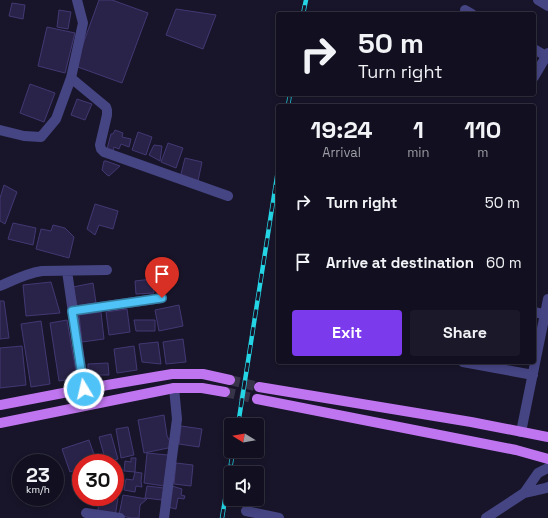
<!DOCTYPE html>
<style>
body{margin:0;font-family:"Space Grotesk",sans-serif;background:#1b1929;color:#f1f3f6;height:100vh;display:flex;flex-direction:column;font-size:15px;white-space:nowrap}
*{box-sizing:border-box;margin:0}
p{font-size:13px;color:#9c9da5}
.icon{flex:none;width:22px;height:22px;fill:none;stroke:currentColor;stroke-width:2;stroke-linecap:round;stroke-linejoin:round}
.map{position:relative;flex:1;overflow:hidden}
.drawer{position:absolute;left:276px;top:104px;width:260px;height:260px;display:flex;flex-direction:column;background:#121020;border-radius:4px;box-shadow:0 2px 6px #0003,0 0 0 1px #31303e}
.drawer>*{flex:none}
.top-card{position:absolute;left:276px;top:12px;width:260px;height:84px;border-radius:4px;box-shadow:0 2px 6px #0003,0 0 0 1px #31303e;background:#121020;color:#f1f3f6;overflow:hidden}
.needle{width:26px;rotate:281deg}
.fabs{position:absolute;left:224px;top:418px;display:grid;gap:8px}
.fabs a{display:grid;place-items:center;width:40px;height:40px;border-radius:4px;background:#121020;box-shadow:0 2px 6px #0003,0 0 0 1px #31303e;font-size:20px}
.speed{position:absolute;left:12px;top:454px;display:flex;gap:8px;font-size:20px;font-weight:700;text-align:center}
.speed>*{display:grid;place-content:center;width:52px;height:52px;border-radius:50%;background:#121020;box-shadow:0 2px 6px #0003,0 0 0 1px #31303e;line-height:1}
.speed small{font-size:10px;font-weight:400}
.speed .limit{border:6px solid #d22;background:#fff;color:#111}
.pin{position:absolute;display:grid;place-items:center;width:34px;height:34px;color:#fff;margin:-41px -17px;border-radius:50% 50% 50% 0;rotate:-45deg;box-shadow:0 0 4px #0007}
.pin .icon{rotate:45deg}
.me{position:absolute;width:44px;margin:-22px;rotate:351deg;stroke-linejoin:round;filter:drop-shadow(0 0 3px #0008)}
.turn{display:flex;align-items:center;gap:14px;height:84px;padding:0 16px;font-size:18px}
.turn .icon{width:52px;height:52px;stroke-width:2.5}
.turn b{display:block;font-size:28px;line-height:34px}
.eta{display:flex;justify-content:space-evenly;align-items:center;height:68px;text-align:center}
.eta b{font-size:24px;font-weight:600;line-height:28px}
.action{display:flex;gap:8px;margin-top:auto;padding:8px 16px}
.action a{flex:1;height:46px;border-radius:4px;background:#7c3aed;color:#fff;font-size:16px;font-weight:600;line-height:46px;text-align:center}
.action a+a{background:#1b1929;color:#f1f3f6}
ul{padding:0;list-style:none}
li{display:flex;align-items:center;gap:12px;height:60px;padding:0 16px}
li div{flex:1}
li b{display:block;font-size:15px}
li em{font-style:normal}
.map>svg:first-child{display:block}
.building{fill:#2a2349;stroke:#423873}
.lines{fill:none;stroke-linecap:round;stroke-linejoin:round}
.major-tunnel{stroke:#37344a;stroke-width:10;stroke-dasharray:10 5;stroke-linecap:butt}
.minor{stroke:#464584;stroke-width:10}
.major{stroke:#bf75ef;stroke-width:10}
.rail-casing{stroke:#24d6e5;stroke-width:4.5}
.rail{stroke:#18152a;stroke-width:3;stroke-dasharray:9;stroke-linecap:butt}
.route-casing{stroke:#337fa1;stroke-width:10}
.route{stroke:#4fc3f7;stroke-width:7}
</style>
<div class="map">
<svg width="548" height="518" viewBox="0 0 548 518">
<rect width="100%" height="100%" fill="#18152a"/>
<!-- building -->
<path class="building" d="M99 0H112L148 13 122 83 75 66Z
M12 3 25 5 23 19 9 16Z
M176 9 216 15 203 49 166 35Z
M59 10 71 12 68 29 57 27Z
M47 27 75 33 65 73 38 66Z
M30 84 55 93 44 122 20 113Z
M77 99 92 104 85 120 71 115Z
M115 130 123 133 122 137 131 139 129 147 121 144 119 149 114 147 113 151 107 149 111 134H113Z
M138 132 152 137 146 155 132 150Z
M168 143 183 148 176 168 161 162Z
M154 145 162 146 160 161 149 155Z
M185 158 202 162 198 181 180 178Z
M104 161H106L120 166 109 176 107 175 102 170Z
M4 185 17 192 5 224 0 221V198Z
M95 204 118 211 113 229 99 225 95 235 87 229Z
M13 223 36 228 33 245 8 239Z
M53 225 65 228 74 237 69 258 36 249 41 229 51 231Z
M152 279 154 293 136 294 135 281Z
M51 282 60 313 26 316 23 285Z
M93 283 96 303 77 306 73 287Z
M0 301H4L9 338 0 339Z
M179 305 183 326 159 331 155 310Z
M127 309 130 332 109 335 106 312Z
M101 312 104 339 82 342 79 315Z
M67 320 77 378 59 381 50 323Z
M134 320H155V331H136Z
M41 321 50 384 31 387 21 324Z
M183 339 186 362 166 364 163 342Z
M158 342 161 364 142 362 139 344Z
M22 346 26 385 0 388V348Z
M134 346 137 370 117 373 114 349Z
M108 363 109 375H88V364Z
M164 415 167 436 173 447 144 453 138 420Z
M181 426 202 429 199 447 179 444Z
M128 427 134 455 121 458 116 429Z
M111 434 118 459 106 462 99 437Z
M89 440 97 463H81V468L70 472 62 449Z
M147 453 168 455 164 486 144 483Z
M131 458H136L135 472 124 471 125 461 131 462Z
M176 463 193 465 191 486 174 484Z
M135 472 142 473 141 481 142 487 136 486 135 492 124 490 126 479 133 480Z
M81 474V495L77 475Z
M147 486 164 488 162 500 145 498Z
M172 486 182 489 181 495 185 496 184 499 178 498 176 509 168 507Z
M123 495 147 499 140 505 139 518H131L119 515Z
M100 497 118 498 115 517 97 515Z"/>
<g class="lines">
<!-- major-tunnel -->
<path class="major-tunnel" d="M230 380 259 387
M225 392 257 399"/>
<!-- minor -->
<path class="minor" d="M538 0 548 6
M465 10 472 14
M534 49 546 56
M534 77 548 53
M71 78 106 107 107 110V115L100 145 101 149 104 152 228 196
M0 130 24 136 41 137 56 119 71 78 83 23 77 0
M67 271 84 389
M0 286C14 280 27 273 42 271L107 270
M72 311 162 298
M534 312 548 315
M463 362 533 375
M521 432 548 299
M524 493 538 473 548 468
M246 511 279 518
M86 513 120 518
M164 518 177 419 174 388
M486 518 524 493 546 488 548 487"/>
<!-- major -->
<path class="major" d="M259 387 471 422 548 437
M257 399 516 450 548 459
M0 405 84 389 172 374H203L230 380
M0 423 174 388H202L225 392"/>
<defs>
<path id="rail" d="M303 14 306 0
M288 106 290 94
M238 425 278 170
M222 518 233 451"/>
</defs>
<!-- rail casing -->
<use href="#rail" class="rail-casing"/>
<!-- rail -->
<use href="#rail" class="rail"/>
</g>
<g class="lines">
<defs>
<path id="route" d="M84 389 72 311 162 298"/>
</defs>
<!-- route casing -->
<use href="#route" class="route-casing"/>
<!-- route -->
<use href="#route" class="route"/>
</g>
</svg>
<div class="fabs">
<a><svg class="needle" viewBox="-14 -14 28 28"><path d="M0-13l5 13h-10z" fill="#e53935"/><path d="M0 13l5-13h-10z" fill="#9c9da5"/></svg></a>
<a><svg class="icon" aria-label="sound" viewBox="0 0 24 24"><path d="M4 9h4l5-4v14l-5-4H4zM17 9q2 3 0 6"/></svg></a>
</div>
<div class="speed"><div>23<small>km/h</small></div><div class="limit">30</div></div>
<div class="pin" style="left:162px;top:298px;background:#d93025"><svg class="icon" aria-label="arrive" viewBox="0 0 24 24"><path d="M6 21V4h12l-3 4 3 4H6"/></svg></div>
<svg class="me" style="left:84px;top:389px" viewBox="-20 -20 40 40"><circle r="17" fill="#4fc3f7" stroke="#fff" stroke-width="3"/><path d="M0-11L8 9 0 5-8 9z" fill="#fff"/></svg>
<div class="top-card">
<div class="turn"><svg class="icon" aria-label="right" viewBox="0 0 24 24"><path d="M7 20v-9h11M14 6l5 5-5 5"/></svg><div><b>50 m</b>Turn right</div></div>
</div>
<section class="drawer">
<div class="eta">
<div><b>19:24</b><p>Arrival</p></div>
<div><b>1</b><p>min</p></div>
<div><b>110</b><p>m</p></div>
</div>
<ul>
<li><svg class="icon" aria-label="right" viewBox="0 0 24 24"><path d="M7 20v-9h11M14 6l5 5-5 5"/></svg><div><b>Turn right</b></div><em>50 m</em></li>
<li><svg class="icon" aria-label="arrive" viewBox="0 0 24 24"><path d="M6 21V4h12l-3 4 3 4H6"/></svg><div><b>Arrive at destination</b></div><em>60 m</em></li>
</ul>
<div class="action"><a>Exit</a><a>Share</a></div>
</section>
</div>
